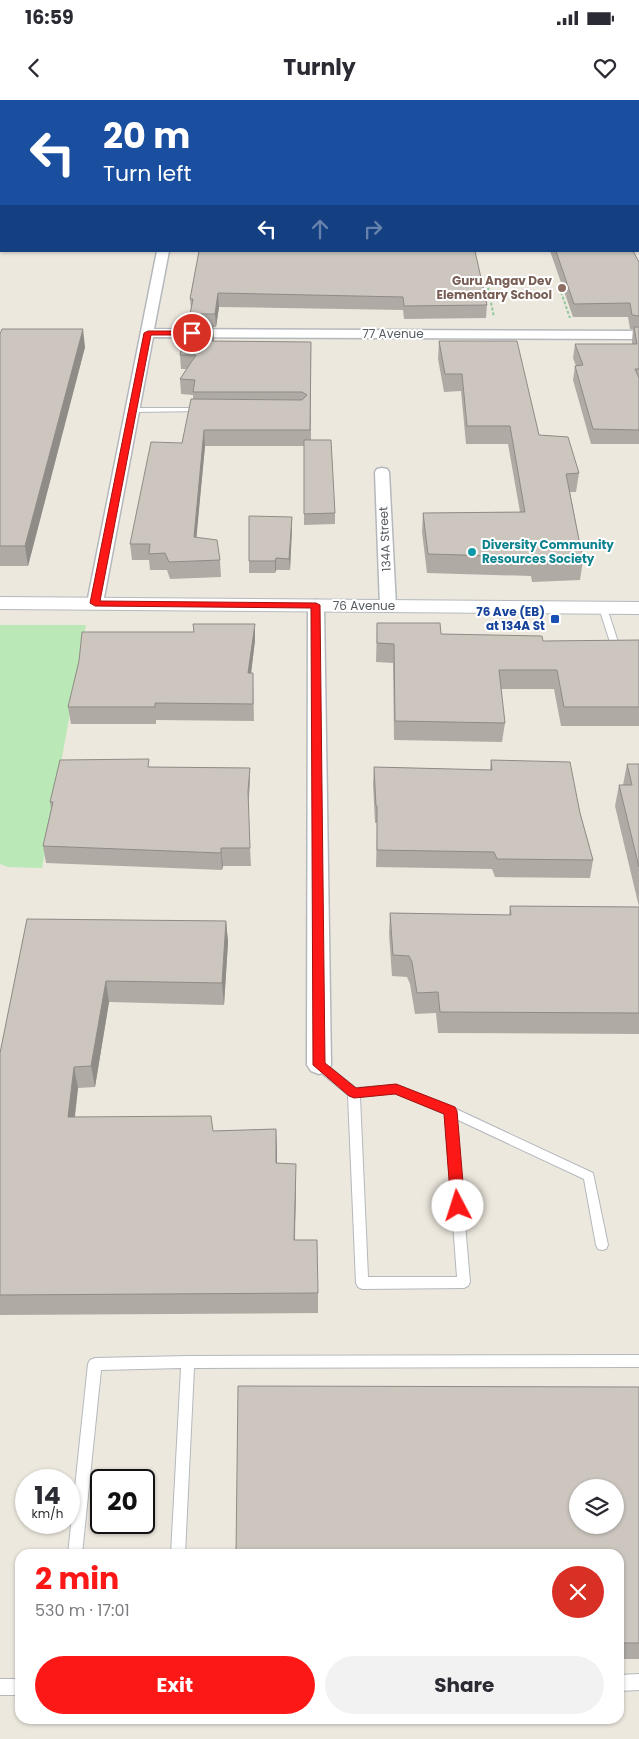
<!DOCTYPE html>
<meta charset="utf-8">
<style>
body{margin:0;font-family:Poppins,sans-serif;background:#f2f2f3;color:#2b2b33;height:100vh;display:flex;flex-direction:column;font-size:19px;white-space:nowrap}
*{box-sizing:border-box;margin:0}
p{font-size:16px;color:#7c7c81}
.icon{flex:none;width:28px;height:28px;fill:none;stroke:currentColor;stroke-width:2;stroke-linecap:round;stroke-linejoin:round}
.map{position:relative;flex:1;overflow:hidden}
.side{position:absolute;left:15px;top:1449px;width:609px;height:175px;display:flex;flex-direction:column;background:#fff;border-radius:15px;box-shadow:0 1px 4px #0004}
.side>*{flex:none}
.guide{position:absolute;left:0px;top:0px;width:640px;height:152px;box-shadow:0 1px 4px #0004;background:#1a4fa0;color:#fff;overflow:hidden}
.tools{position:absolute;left:569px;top:1379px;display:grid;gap:10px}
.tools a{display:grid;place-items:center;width:55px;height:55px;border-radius:50%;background:#fff;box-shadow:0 1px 4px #0004;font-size:25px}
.speed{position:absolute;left:15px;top:1369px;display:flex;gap:10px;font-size:25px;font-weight:700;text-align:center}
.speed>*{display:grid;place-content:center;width:65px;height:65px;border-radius:50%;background:#fff;box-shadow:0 1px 4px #0004;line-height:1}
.speed small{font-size:12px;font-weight:400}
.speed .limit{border:2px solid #111;border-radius:8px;background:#fff;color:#111}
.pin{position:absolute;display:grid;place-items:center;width:42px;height:42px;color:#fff;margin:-21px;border:2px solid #fff;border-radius:50%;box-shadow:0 1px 5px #0007}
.me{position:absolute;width:55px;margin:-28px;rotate:355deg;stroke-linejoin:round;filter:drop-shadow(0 0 4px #0008)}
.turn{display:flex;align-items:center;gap:18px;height:105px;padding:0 20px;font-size:22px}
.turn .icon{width:65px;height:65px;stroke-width:2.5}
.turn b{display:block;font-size:35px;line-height:42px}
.lanes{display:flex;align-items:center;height:48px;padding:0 20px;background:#0003;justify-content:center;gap:25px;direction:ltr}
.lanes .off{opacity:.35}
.round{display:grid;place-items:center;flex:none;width:52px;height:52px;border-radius:26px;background:#f2f2f3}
.headline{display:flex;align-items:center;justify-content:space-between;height:85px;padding:0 20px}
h1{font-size:30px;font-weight:700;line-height:38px;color:#fb1816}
.button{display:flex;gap:10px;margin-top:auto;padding:10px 20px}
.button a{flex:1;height:58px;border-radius:30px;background:#fb1816;color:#fff;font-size:20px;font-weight:700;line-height:58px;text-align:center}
.button a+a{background:#f2f2f3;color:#2b2b33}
.status{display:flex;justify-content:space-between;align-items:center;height:35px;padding:0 25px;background:#fff;direction:ltr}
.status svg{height:14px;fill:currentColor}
header{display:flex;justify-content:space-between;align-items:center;height:65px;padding:0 20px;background:#fff;font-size:22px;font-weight:700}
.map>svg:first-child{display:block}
.green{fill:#bae8b7}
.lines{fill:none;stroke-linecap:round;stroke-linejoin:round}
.lane-casing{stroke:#b4b8bd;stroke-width:2}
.street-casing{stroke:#b4b8bd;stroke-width:3}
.secondary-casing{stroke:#b4b9bf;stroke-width:2}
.path-far1{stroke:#8fc99b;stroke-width:1;stroke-dasharray:2.5 1;stroke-linecap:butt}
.path{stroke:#8fc99b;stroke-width:2;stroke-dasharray:3 2;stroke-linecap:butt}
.lane{fill:#fff;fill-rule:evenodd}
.street{fill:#fff;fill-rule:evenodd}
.secondary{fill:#fff;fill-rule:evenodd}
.wall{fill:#afaaa4}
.shaded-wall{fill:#8f8b86}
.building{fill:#ccc6bf;stroke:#8f8b86;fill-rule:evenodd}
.route{fill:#fb1816;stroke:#a3100e}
.education-dot{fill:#8d6e63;stroke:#fff;stroke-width:2}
.culture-dot{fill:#0f9aa8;stroke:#fff;stroke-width:2}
.transit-dot{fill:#1a4fb4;stroke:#fff;stroke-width:2}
.labels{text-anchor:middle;stroke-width:4;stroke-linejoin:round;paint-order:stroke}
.far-education-label{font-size:12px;font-weight:bold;fill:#785e54;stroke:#fff;text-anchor:end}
.far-street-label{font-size:12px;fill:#575c61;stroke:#fff}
.far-culture-label{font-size:12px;font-weight:bold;fill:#0d838f;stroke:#fff;text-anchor:start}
.far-transit-label{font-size:12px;font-weight:bold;fill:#164399;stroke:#fff;text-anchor:end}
</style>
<div class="status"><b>16:59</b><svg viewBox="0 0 49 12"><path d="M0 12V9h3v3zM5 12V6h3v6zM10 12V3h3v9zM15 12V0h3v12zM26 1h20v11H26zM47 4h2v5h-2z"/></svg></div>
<header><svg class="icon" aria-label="back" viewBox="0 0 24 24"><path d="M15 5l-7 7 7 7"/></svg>Turnly<svg class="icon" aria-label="heart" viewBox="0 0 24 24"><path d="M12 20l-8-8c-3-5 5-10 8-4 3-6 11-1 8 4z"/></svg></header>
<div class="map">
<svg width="639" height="1639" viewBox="0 0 639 1639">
<rect width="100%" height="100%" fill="#ede8de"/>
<!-- green -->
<path class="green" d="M0 525H86L42 768 8 767 0 764Z"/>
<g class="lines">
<defs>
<path id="lane" d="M1 116V122L0 123V117Z
M202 308 205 310 204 311 133 312 130 310 133 308Z
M600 506H603L607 508 618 542 617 544H614L610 542 599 508Z
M319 961 323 962 356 988 396 985 400 986 454 1008 593 1073 608 1145 606 1149 602 1150 598 1149 596 1145 584 1079 456 1019 470 1182 468 1186 464 1188 362 1189 358 1187 356 1183 348 995 315 968 313 965 315 962ZM395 993 445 1014 457 1177H368L360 997Z
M639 1255V1267L194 1268 185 1454H171L181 1268 101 1270 82 1454H68L88 1264 90 1260 95 1258 188 1256Z
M639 1574V1590L619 1591V1575Z
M0 1579H20V1595H0Z"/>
<path id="street" d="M185 0H195V1H186Z
M0 67H1V73H0Z
M157 151H169L154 229 639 231V239L153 237 103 503 101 507H89L87 503Z
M382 368 387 369 389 372 396 506 394 510H382L380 506 375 372 377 369Z
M316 500 322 501 324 505 331 965 327 971 319 974 311 971 307 965 308 505 310 501Z"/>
<path id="secondary" d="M0 497 639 502V514L0 509Z"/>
</defs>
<!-- lane casing -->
<use href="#lane" class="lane-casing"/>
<!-- street casing -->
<use href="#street" class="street-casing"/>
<!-- secondary casing -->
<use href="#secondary" class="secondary-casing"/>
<!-- path-far1 -->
<path class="path-far1" d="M487 182V184"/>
<!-- path -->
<path class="path" d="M487 183 494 217
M561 192 570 218"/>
<!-- lane -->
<use href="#lane" class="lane"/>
<!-- street -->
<use href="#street" class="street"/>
<!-- secondary -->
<use href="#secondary" class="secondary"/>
</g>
<!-- wall -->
<path class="wall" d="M0 0H168V1H1V64H0Z
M199 151 487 205 486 218 404 219 403 210 219 207 216 227H213V241L311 242V340L335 413V424L304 425V346H205L196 437 220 460 221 477 170 479 167 470H150L149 460H132L130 444 182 343 193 299V295L181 294 180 279 186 269H181L180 255 190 224V214L191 208 190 199Z
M550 151H633L639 162V344H591L573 280 575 266H576L573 258 575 244H632V241L633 229H630L628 217H573Z
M0 234 85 247 28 466H0Z
M439 241 579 373 576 392H570L583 460 580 480 532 482 531 476 427 473 422 432 423 413 520 412 508 344H466L461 291 444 292 438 259Z
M292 417V428L290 470H276L275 473H249V461Z
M377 523 441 534 543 541 639 540V626H561L554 589H501L505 623 502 642 394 640 393 563 376 562Z
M255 524V540L251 573H253L254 621 156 620V624H71L68 607 193 532Z
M491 660 580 713 593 760 590 778 495 777 492 769 376 767 377 723H375L373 684 374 667 490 670Z
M627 664H639V934L438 933 436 913 415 914 410 884 407 877 392 876 389 834 390 813 509 815 510 806 639 807 615 706 619 685H623Z
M150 667 250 668V685L248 709 251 766H223L222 770 46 763 43 746 51 709 50 702Z
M27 819 226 821 228 842 224 905 109 902 95 987 78 988 75 1017 213 1031 276 1029 277 1063 296 1085 295 1140 318 1193V1213L0 1215V953Z
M639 1287V1559H619V1454Z"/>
<!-- shaded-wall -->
<path class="shaded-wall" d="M218 193 219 207 216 227 215 214Z
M213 225 214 239 211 256 210 241Z
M83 229 85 247 28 466 25 446Z
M204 330 205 346 195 453 194 437Z
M292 417V428L290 470 289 459Z
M276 458V470L275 473V461Z
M255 524V540L249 590 248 573Z
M221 748 223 766 222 770 221 753Z
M226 821 228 842 224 905 222 883Z
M106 881 109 902 95 987 91 966Z
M74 967 78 988 72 1038 68 1017Z
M276 1029 277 1050V1084L276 1063Z
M296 1064V1085L294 1160V1140Z"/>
<!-- building -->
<path class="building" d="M0 0H164V1H1V52H0Z
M215 0H639V133V1H215Z
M199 151H475L487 205 404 206 403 197 218 193 215 214H190L193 199H190Z
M556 151H633L639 162V216L632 215 630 203 574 204Z
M187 224 213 225 210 241 311 242 310 330H204L194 437 217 440 220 460 169 462 165 453 149 454 150 444H130L151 342 182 343 191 299 302 300 307 295 302 292H193L195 280 180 279 196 255H180Z
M634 227H639V269H635L639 278V330L593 329 575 266 583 265 575 244H637Z
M2 229H83L25 446H0V234Z
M439 241H517L539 335 568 337 579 373 566 374 583 460 534 463 533 457 428 454 423 413 525 412 510 326H467L462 274H445Z
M304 340H331L335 413 304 414Z
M249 416 292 417 289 459 276 458 275 461H249Z
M377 523H440L441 534 542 536 543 541 639 540V607H564L557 570H499L505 623 395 621 394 544 377 543Z
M193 524H255L248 573H253V604L155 603V607H68L79 561 82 532H194Z
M149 659 148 667 250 668 248 691 250 748H221V753L43 746 53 702H50L60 660Z
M491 660 570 662 580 713 593 760 497 759 494 752 377 750V706H376L374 667 492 670Z
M627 664H639V767L619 685H632Z
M510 806 639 807V913L440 912 438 892 417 893 412 862 409 856 393 855 390 813 511 815Z
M27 819 226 821 222 883 106 881 91 966 74 967 68 1017 211 1016 213 1031 276 1029V1063L296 1064 294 1140H317L318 1193 0 1195V953Z
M238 1286 639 1287V1543H619V1454H236ZM578 1388H615V1425H578Z"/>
<!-- route -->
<path class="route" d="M148 231H192L195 233 192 235H151L100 501 316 503 320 505 325 963 356 988 396 984 455 1007 457 1011 465 1106 463 1110 458 1112 453 1110 451 1106 444 1014 395 994 354 998 349 996 313 965 311 508 95 506 90 503 144 233Z"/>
<!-- markers -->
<circle class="education-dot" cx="562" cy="188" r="5"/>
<circle class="culture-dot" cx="472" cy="452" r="5"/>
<rect class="transit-dot" x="550" y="514" width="10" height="10" rx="2.5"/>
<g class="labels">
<!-- far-education labels -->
<g class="far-education-label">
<text x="552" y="185">Guru Angav Dev<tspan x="552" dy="14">Elementary School</tspan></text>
</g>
<!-- far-street labels -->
<g class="far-street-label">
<text x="393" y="238">77 Avenue</text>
<text transform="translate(385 439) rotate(-93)" y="4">134A Street</text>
<text x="364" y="510">76 Avenue</text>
</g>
<!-- far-culture labels -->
<g class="far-culture-label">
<text x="482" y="449">Diversity Community<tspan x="482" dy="14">Resources Society</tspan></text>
</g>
<!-- far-transit labels -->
<g class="far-transit-label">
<text x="545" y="516">76 Ave (EB)<tspan x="545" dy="14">at 134A St</tspan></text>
</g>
</g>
</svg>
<div class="tools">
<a><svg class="icon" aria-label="layers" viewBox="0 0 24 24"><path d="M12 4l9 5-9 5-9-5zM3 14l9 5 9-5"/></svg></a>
</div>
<div class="speed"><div>14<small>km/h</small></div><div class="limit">20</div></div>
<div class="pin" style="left:192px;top:233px;background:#d93025"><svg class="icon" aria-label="arrive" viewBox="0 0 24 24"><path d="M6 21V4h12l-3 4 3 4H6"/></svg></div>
<svg class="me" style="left:458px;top:1106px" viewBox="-20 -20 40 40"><circle r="19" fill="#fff"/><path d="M0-13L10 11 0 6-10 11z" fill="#fb1816"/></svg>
<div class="guide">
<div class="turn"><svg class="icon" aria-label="left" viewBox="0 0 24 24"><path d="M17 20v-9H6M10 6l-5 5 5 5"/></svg><div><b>20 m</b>Turn left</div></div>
<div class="lanes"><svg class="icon" aria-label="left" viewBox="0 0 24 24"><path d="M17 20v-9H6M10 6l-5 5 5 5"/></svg><svg class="icon off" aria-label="ahead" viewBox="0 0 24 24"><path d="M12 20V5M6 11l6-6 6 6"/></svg><svg class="icon off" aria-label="right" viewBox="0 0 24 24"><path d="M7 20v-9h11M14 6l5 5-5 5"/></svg></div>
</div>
<section class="side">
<div class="headline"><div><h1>2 min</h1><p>530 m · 17:01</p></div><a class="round" style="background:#d93025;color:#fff"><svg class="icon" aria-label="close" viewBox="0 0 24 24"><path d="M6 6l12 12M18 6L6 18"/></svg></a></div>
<div class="button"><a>Exit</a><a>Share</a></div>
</section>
</div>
